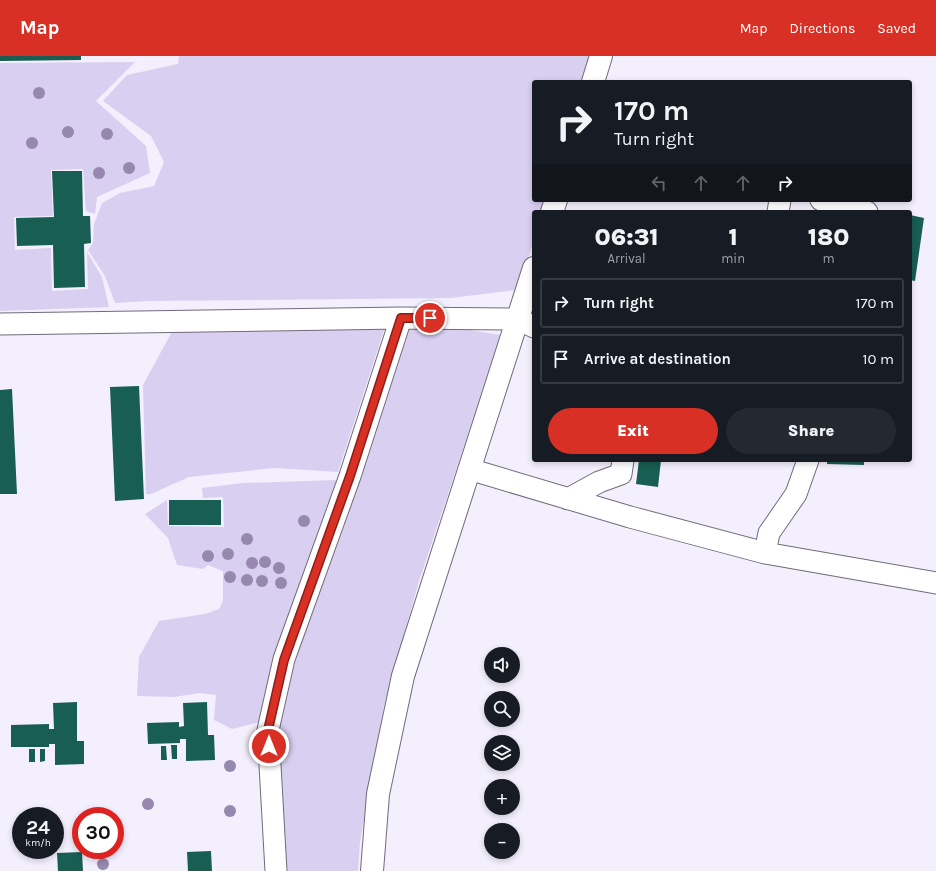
<!DOCTYPE html>
<meta charset="utf-8">
<style>
body{margin:0;font-family:Karla,sans-serif;background:#242831;color:#f1f3f6;height:100vh;display:flex;flex-direction:column;font-size:15px;white-space:nowrap}
*{box-sizing:border-box;margin:0}
p{font-size:13px;color:#9ea1a6}
.icon{flex:none;width:22px;height:22px;fill:none;stroke:currentColor;stroke-width:2;stroke-linecap:round;stroke-linejoin:round}
.map{position:relative;flex:1;overflow:hidden}
.drawer{position:absolute;left:532px;top:154px;width:380px;height:252px;display:flex;flex-direction:column;background:#171b24;border-radius:4px;box-shadow:0 2px 6px #0003}
.drawer>*{flex:none}
.hud{position:absolute;left:532px;top:24px;width:380px;height:122px;border-radius:4px;box-shadow:0 2px 6px #0003;background:#171b24;color:#f1f3f6;overflow:hidden}
.tools{position:absolute;left:484px;top:591px;display:grid;gap:8px}
.tools a{display:grid;place-items:center;width:36px;height:36px;border-radius:50%;background:#171b24;box-shadow:0 2px 6px #0003;font-size:20px}
.speed{position:absolute;left:12px;top:751px;display:flex;gap:8px;font-size:20px;font-weight:700;text-align:center}
.speed>*{display:grid;place-content:center;width:52px;height:52px;border-radius:50%;background:#171b24;box-shadow:0 2px 6px #0003;line-height:1}
.speed small{font-size:10px;font-weight:400}
.speed .limit{border:6px solid #d22;background:#fff;color:#111}
.pin{position:absolute;display:grid;place-items:center;width:34px;height:34px;color:#fff;margin:-17px;border:2px solid #fff;border-radius:50%;box-shadow:0 1px 4px #0007}
.me{position:absolute;width:44px;margin:-22px;rotate:0deg;stroke-linejoin:round;filter:drop-shadow(0 0 3px #0008)}
.turn{display:flex;align-items:center;gap:14px;height:84px;padding:0 16px;font-size:18px}
.turn .icon{width:52px;height:52px;stroke-width:2.5}
.turn b{display:block;font-size:28px;line-height:34px}
.lanes{display:flex;align-items:center;height:38px;padding:0 16px;background:#0003;justify-content:center;gap:20px;direction:ltr}
.lanes .off{opacity:.35}
.eta{display:flex;justify-content:space-evenly;align-items:center;height:68px;text-align:center}
.eta b{font-size:24px;font-weight:800;line-height:28px}
.button{display:flex;gap:8px;margin-top:auto;padding:8px 16px}
.button a{flex:1;height:46px;border-radius:24px;background:#d93025;color:#fff;font-size:16px;font-weight:800;line-height:46px;text-align:center}
.button a+a{background:#242831;color:#f1f3f6}
ul{padding:0;list-style:none}
li{display:flex;align-items:center;gap:12px;height:50px;margin:0 8px 6px;padding:0 8px;border:2px solid #363941;border-radius:4px}
li div{flex:1}
li b{display:block;font-size:15px}
li em{font-style:normal}
header{display:flex;align-items:center;gap:24px;box-sizing:border-box;height:56px;padding:0 20px;background:#d93025;color:#fff}
header strong{font-size:19px}
nav{display:flex;gap:22px;margin-inline-start:auto;font-size:14px}
.map>svg:first-child{display:block}
.green{fill:#d9cff0}
.building{fill:#195e52}
.lines{fill:none;stroke-linecap:round;stroke-linejoin:round}
.minor-casing{stroke:#706b7b;stroke-width:23}
.major-casing{stroke:#706b7b;stroke-width:24}
.minor{stroke:#fff;stroke-width:21}
.major{stroke:#fff;stroke-width:22}
.tree{fill:#9788af}
.route-casing{stroke:#8d1f18;stroke-width:10}
.route{stroke:#d93025;stroke-width:7}
</style>
<header>
<strong>Map</strong>
<nav><a>Map</a><a>Directions</a><a>Saved</a></nav>
</header>
<div class="map">
<svg width="936" height="815" viewBox="0 0 936 815">
<rect width="100%" height="100%" fill="#f3effd"/>
<!-- green -->
<path class="green" d="M179 0H594L586 26H534V144H549L544 156H534V185L517 234 451 242 149 245 115 247 105 220 88 194 93 187 94 168 102 147 120 137 154 130 164 106 151 80 103 45 127 19 178 8Z
M135 6 96 45 146 90 150 117 97 141 95 158 86 155 83 113 51 114 53 160 14 161 15 194 51 192 52 235 88 233 87 196 102 221 109 251 0 255V7Z
M385 271 338 416 274 412 189 421 151 438H146L143 329 174 272Z
M406 271H451L501 279 419 525 384 650 360 786 358 815H284L278 683 282 648 311 556Z
M338 424 265 637 264 665 232 673 214 664 216 639 199 637 174 641 137 640 139 601 159 565 205 558 219 553 223 545V515L208 509 203 513 177 509 168 482 145 458 167 444 168 470 224 471 223 441 203 442 202 432 243 427Z"/>
<!-- building -->
<path class="building" d="M0 0H81V4L0 5Z
M52 115H82L83 160H90L91 187 84 188 85 231 54 232 53 189 17 190 16 162 54 161Z
M910 159 924 162 915 225 910 224Z
M139 330 144 443 115 445 110 331Z
M12 333 17 438H0V334Z
M639 404H661L658 431 636 428Z
M827 404H864V409L827 408Z
M169 444H221V469H169Z
M77 646V685H84V708L55 709V688H49V691H11V669L49 668V673H54L53 647Z
M207 646 208 679H214L215 704 186 705V683H180V687L148 688 147 667 179 666V671L184 670 183 647Z
M171 689H177V703H172Z
M161 690H166L167 704H161Z
M29 693H35V706H29Z
M40 693H45V705L40 706Z
M211 795 212 815H188L187 796Z
M82 796 83 815H58L57 797Z"/>
<g class="lines">
<defs>
<path id="minor" d="M821 144 867 156
M778 156 780 144
M0 268 401 262 518 263 534 271
M469 413 630 461 765 497 936 527
M568 443 599 426 621 418 623 404
M765 497 769 477 796 438 808 404
M276 815 268 674 284 603 350 420 401 262"/>
<path id="major" d="M593 26 601 0
M552 156 556 144
M372 815 378 738 403 620 534 212"/>
</defs>
<!-- minor casing -->
<use href="#minor" class="minor-casing"/>
<!-- major casing -->
<use href="#major" class="major-casing"/>
<!-- minor -->
<use href="#minor" class="minor"/>
<!-- major -->
<use href="#major" class="major"/>
</g>
<!-- trees -->
<g class="tree">
<circle cx="39" cy="37" r="6"/>
<circle cx="68" cy="76" r="6"/>
<circle cx="107" cy="78" r="6"/>
<circle cx="32" cy="87" r="6"/>
<circle cx="129" cy="112" r="6"/>
<circle cx="99" cy="117" r="6"/>
<circle cx="304" cy="465" r="6"/>
<circle cx="247" cy="483" r="6"/>
<circle cx="228" cy="498" r="6"/>
<circle cx="208" cy="500" r="6"/>
<circle cx="265" cy="506" r="6"/>
<circle cx="252" cy="507" r="6"/>
<circle cx="279" cy="512" r="6"/>
<circle cx="230" cy="521" r="6"/>
<circle cx="247" cy="524" r="6"/>
<circle cx="262" cy="525" r="6"/>
<circle cx="281" cy="527" r="6"/>
<circle cx="230" cy="710" r="6"/>
<circle cx="148" cy="748" r="6"/>
<circle cx="230" cy="755" r="6"/>
<circle cx="103" cy="808" r="6"/>
</g>
<g class="lines">
<defs>
<path id="route" d="M269 690 268 674 284 604 350 420 401 262H430"/>
</defs>
<!-- route casing -->
<use href="#route" class="route-casing"/>
<!-- route -->
<use href="#route" class="route"/>
</g>
</svg>
<div class="tools">
<a><svg class="icon" aria-label="sound" viewBox="0 0 24 24"><path d="M4 9h4l5-4v14l-5-4H4zM17 9q2 3 0 6"/></svg></a>
<a><svg class="icon" aria-label="search" viewBox="0 0 24 24"><circle cx="10" cy="10" r="6"/><path d="M15 15l6 6"/></svg></a>
<a><svg class="icon" aria-label="layers" viewBox="0 0 24 24"><path d="M12 4l9 5-9 5-9-5zM3 14l9 5 9-5"/></svg></a>
<a>+</a>
<a>−</a>
</div>
<div class="speed"><div>24<small>km/h</small></div><div class="limit">30</div></div>
<div class="pin" style="left:430px;top:262px;background:#d93025"><svg class="icon" aria-label="arrive" viewBox="0 0 24 24"><path d="M6 21V4h12l-3 4 3 4H6"/></svg></div>
<svg class="me" style="left:269px;top:690px" viewBox="-20 -20 40 40"><circle r="17" fill="#d93025" stroke="#fff" stroke-width="3"/><path d="M0-11L8 9 0 5-8 9z" fill="#fff"/></svg>
<div class="hud">
<div class="turn"><svg class="icon" aria-label="right" viewBox="0 0 24 24"><path d="M7 20v-9h11M14 6l5 5-5 5"/></svg><div><b>170 m</b>Turn right</div></div>
<div class="lanes"><svg class="icon off" aria-label="left" viewBox="0 0 24 24"><path d="M17 20v-9H6M10 6l-5 5 5 5"/></svg><svg class="icon off" aria-label="ahead" viewBox="0 0 24 24"><path d="M12 20V5M6 11l6-6 6 6"/></svg><svg class="icon off" aria-label="ahead" viewBox="0 0 24 24"><path d="M12 20V5M6 11l6-6 6 6"/></svg><svg class="icon" aria-label="right" viewBox="0 0 24 24"><path d="M7 20v-9h11M14 6l5 5-5 5"/></svg></div>
</div>
<section class="drawer">
<div class="eta">
<div><b>06:31</b><p>Arrival</p></div>
<div><b>1</b><p>min</p></div>
<div><b>180</b><p>m</p></div>
</div>
<ul>
<li><svg class="icon" aria-label="right" viewBox="0 0 24 24"><path d="M7 20v-9h11M14 6l5 5-5 5"/></svg><div><b>Turn right</b></div><em>170 m</em></li>
<li><svg class="icon" aria-label="arrive" viewBox="0 0 24 24"><path d="M6 21V4h12l-3 4 3 4H6"/></svg><div><b>Arrive at destination</b></div><em>10 m</em></li>
</ul>
<div class="button"><a>Exit</a><a>Share</a></div>
</section>
</div>
